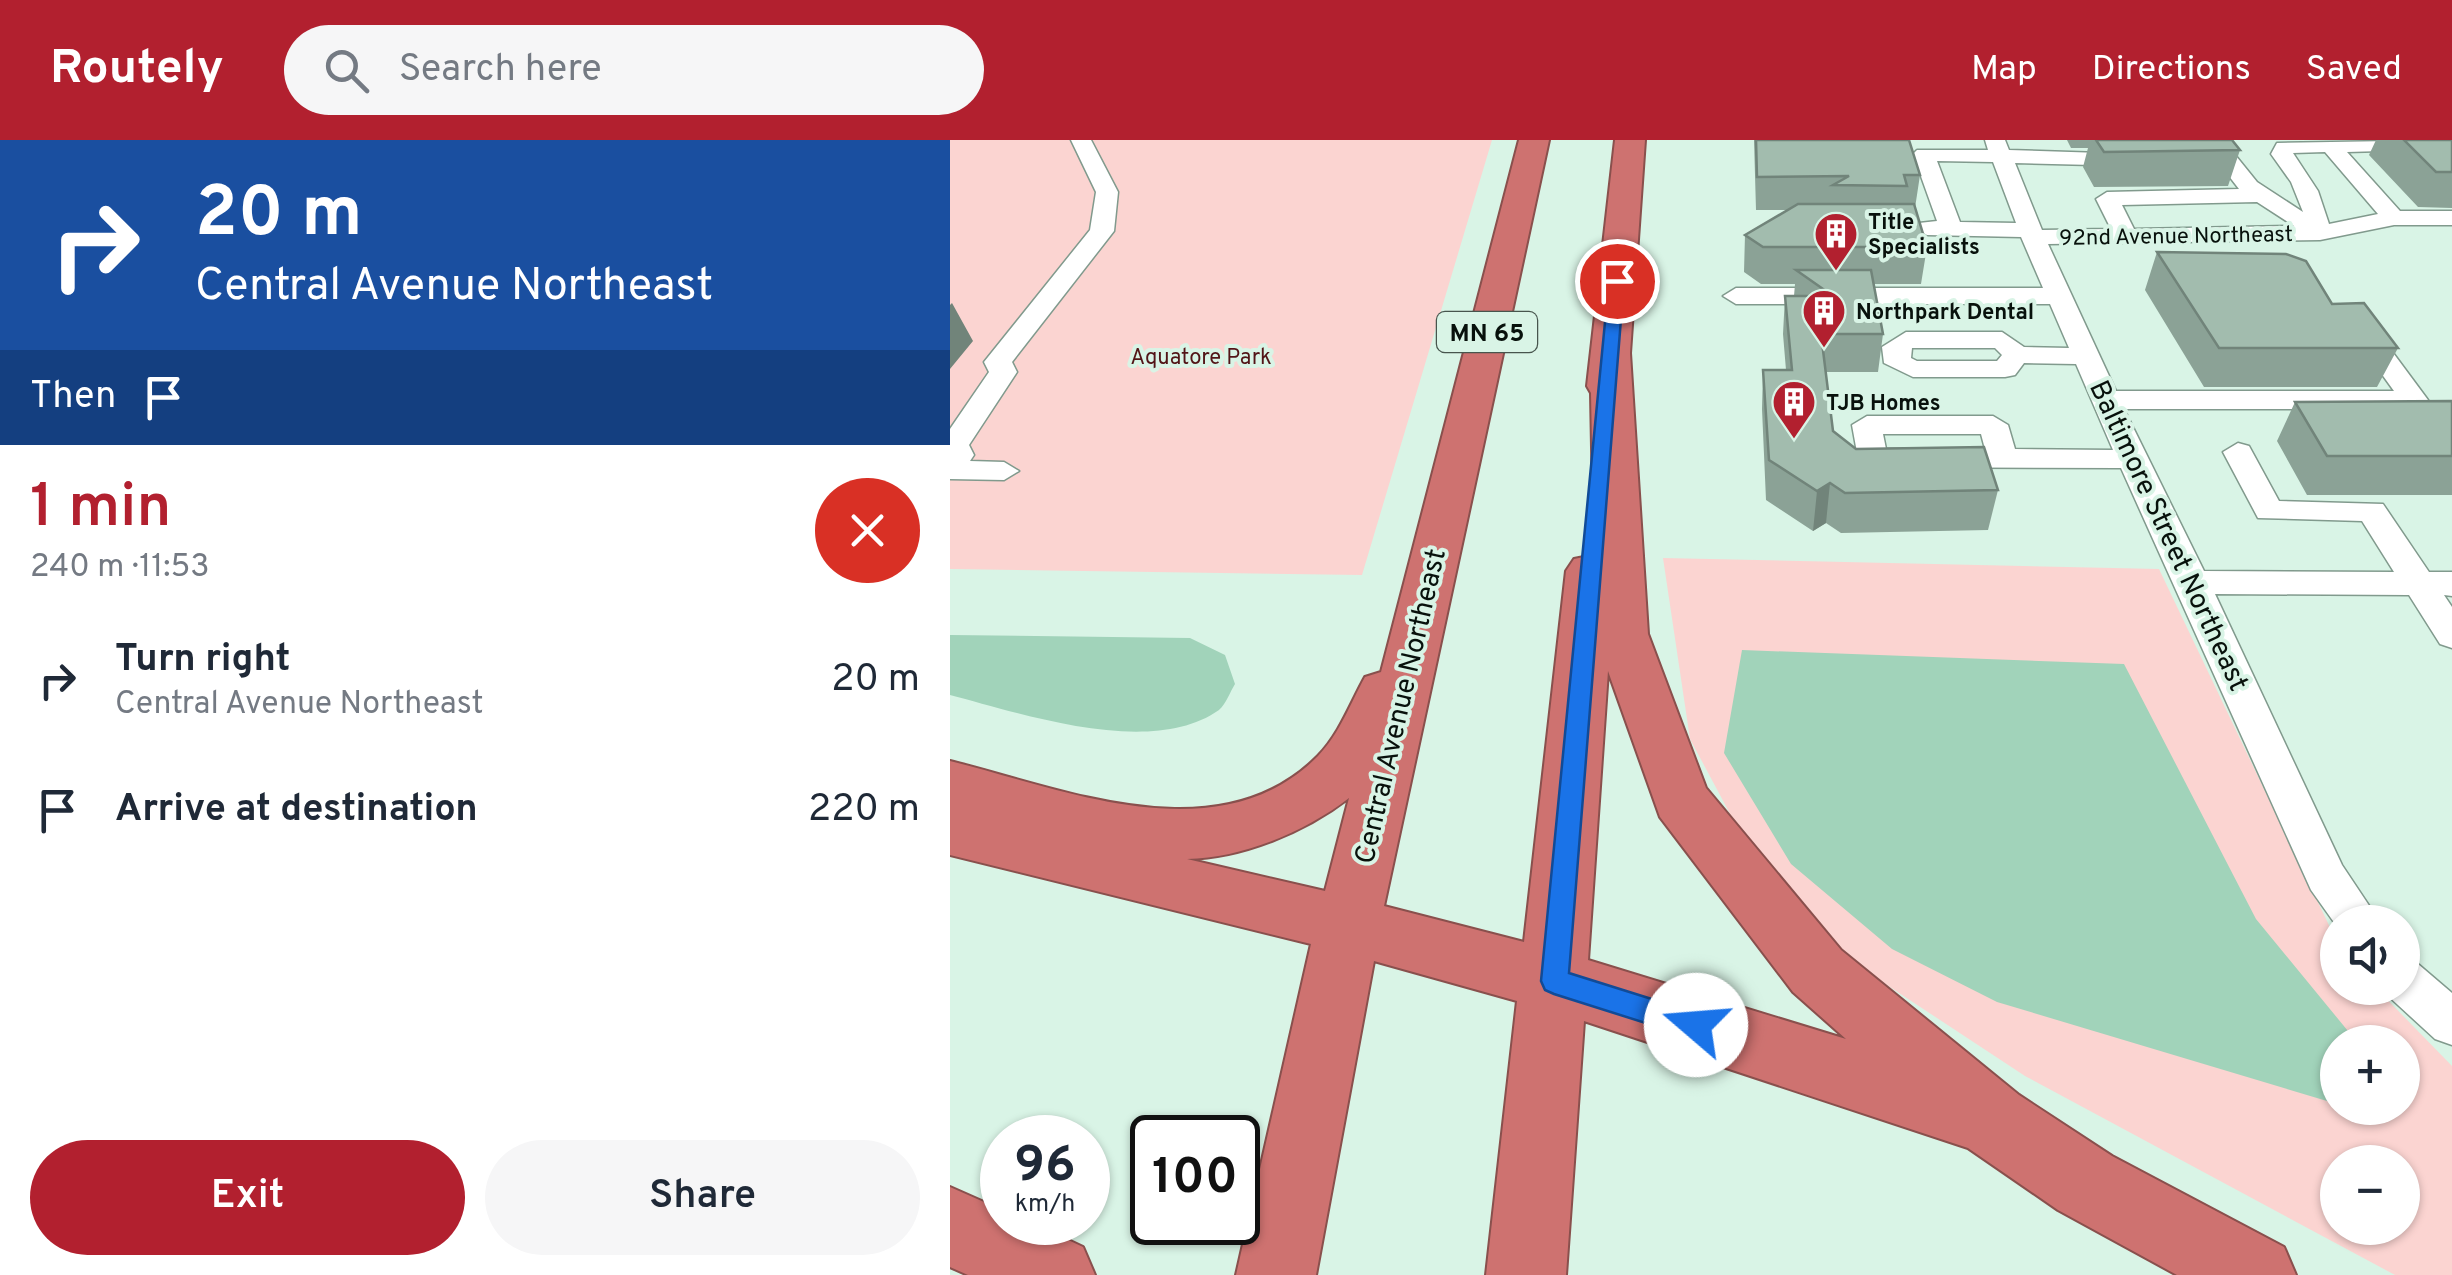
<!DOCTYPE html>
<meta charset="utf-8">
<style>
body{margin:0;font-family:Overpass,sans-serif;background:#f6f6f7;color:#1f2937;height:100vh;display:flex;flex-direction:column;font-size:38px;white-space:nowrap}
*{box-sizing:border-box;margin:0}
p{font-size:32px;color:#747a83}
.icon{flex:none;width:55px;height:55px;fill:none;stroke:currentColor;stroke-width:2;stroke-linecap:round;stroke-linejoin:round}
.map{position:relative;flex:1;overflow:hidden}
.sheet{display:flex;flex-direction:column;background:#fff;width:950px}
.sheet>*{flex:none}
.guide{background:#1a4fa0;color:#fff;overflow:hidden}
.tools{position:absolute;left:1370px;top:765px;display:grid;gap:20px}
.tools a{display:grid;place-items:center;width:100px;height:100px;border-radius:50%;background:#fff;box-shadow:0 2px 8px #0004;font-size:50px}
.speed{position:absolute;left:30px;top:975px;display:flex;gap:20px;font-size:50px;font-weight:700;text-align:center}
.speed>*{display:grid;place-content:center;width:130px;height:130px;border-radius:50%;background:#fff;box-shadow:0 2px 8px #0004;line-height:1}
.speed small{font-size:25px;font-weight:400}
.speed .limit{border:5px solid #111;border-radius:15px;background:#fff;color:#111}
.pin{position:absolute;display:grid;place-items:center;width:85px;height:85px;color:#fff;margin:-42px;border:5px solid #fff;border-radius:50%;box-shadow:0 2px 10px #0007}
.me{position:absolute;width:110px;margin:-55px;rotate:288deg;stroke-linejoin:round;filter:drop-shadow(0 0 8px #0008)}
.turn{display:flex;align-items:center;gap:35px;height:210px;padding:0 30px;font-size:45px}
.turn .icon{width:130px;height:130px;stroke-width:2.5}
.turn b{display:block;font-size:70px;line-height:85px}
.then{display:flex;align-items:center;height:95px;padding:0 30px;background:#0003;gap:20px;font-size:38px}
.round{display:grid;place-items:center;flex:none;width:105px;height:105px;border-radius:52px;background:#f6f6f7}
.headline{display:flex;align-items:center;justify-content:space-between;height:170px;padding:0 30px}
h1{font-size:60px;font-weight:600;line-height:75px;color:#b2202f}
.action{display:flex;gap:20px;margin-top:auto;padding:20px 30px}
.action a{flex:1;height:115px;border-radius:60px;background:#b2202f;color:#fff;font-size:40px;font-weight:600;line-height:115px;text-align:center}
.action a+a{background:#f6f6f7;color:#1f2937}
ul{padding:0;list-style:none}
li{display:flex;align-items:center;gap:30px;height:130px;padding:0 30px}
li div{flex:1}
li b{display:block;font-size:38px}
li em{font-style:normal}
header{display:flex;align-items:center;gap:60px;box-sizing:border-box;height:140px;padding:0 50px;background:#b2202f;color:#fff}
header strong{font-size:48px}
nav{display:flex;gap:55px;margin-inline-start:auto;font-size:35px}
.search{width:700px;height:90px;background:#f6f6f7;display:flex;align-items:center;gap:25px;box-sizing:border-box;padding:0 35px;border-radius:55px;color:#747a83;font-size:38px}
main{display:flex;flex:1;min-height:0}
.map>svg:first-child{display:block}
.green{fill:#fbd4d1;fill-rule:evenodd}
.water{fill:#a1d3ba}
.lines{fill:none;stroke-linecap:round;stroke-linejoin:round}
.minor-casing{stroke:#819a8d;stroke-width:3}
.highway-casing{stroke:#89504d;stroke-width:4}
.minor{fill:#fff;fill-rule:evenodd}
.highway{fill:#ce7270;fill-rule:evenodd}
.wall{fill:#8ba296}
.shaded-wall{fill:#71847a}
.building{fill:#a2bcae;stroke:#71847a;stroke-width:2.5}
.route{fill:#1a73e8;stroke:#114b97;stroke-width:2.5}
.labels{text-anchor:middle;stroke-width:8;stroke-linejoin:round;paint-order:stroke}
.far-poi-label{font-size:22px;font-weight:bold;fill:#08110c;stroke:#d9f4e6;text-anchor:start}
.far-street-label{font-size:22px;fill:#08110c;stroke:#d9f4e6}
.far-park-label{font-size:22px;fill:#521417;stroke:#d9f4e6}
.shield{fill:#d9f4e6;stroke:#47554d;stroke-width:2.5}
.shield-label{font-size:25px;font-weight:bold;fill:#08110c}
.street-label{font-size:28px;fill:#08110c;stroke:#d9f4e6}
</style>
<header>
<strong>Routely</strong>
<div class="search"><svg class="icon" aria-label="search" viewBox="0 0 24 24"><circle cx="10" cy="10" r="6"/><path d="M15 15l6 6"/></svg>Search here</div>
<nav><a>Map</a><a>Directions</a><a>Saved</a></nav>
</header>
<main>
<section class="sheet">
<div class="guide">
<div class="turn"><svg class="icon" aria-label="right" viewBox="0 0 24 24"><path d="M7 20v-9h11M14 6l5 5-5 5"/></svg><div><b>20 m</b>Central Avenue Northeast</div></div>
<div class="then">Then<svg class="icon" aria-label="arrive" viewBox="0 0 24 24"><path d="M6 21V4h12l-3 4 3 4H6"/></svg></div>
</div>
<div class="headline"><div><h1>1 min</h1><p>240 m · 11:53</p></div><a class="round" style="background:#d93025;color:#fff"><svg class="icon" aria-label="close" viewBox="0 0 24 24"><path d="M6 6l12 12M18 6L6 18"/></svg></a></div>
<ul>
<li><svg class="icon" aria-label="right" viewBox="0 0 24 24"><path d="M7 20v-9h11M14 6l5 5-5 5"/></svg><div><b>Turn right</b><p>Central Avenue Northeast</p></div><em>20 m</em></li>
<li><svg class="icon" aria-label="arrive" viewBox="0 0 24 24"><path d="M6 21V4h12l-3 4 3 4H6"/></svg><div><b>Arrive at destination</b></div><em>220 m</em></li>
</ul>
<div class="action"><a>Exit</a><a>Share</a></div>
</section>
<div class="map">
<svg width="1502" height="1135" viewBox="0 0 1502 1135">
<rect width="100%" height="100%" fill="#d9f4e6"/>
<!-- green -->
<path class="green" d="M0 0H542L412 435 0 429Z
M713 418 1209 429 1387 802 1388 848H1426L1502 926V1135H1445L1075 936 902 822 793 698 740 599ZM1388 902H1452V968H1388ZM1388 1022H1452V1088H1388Z"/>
<!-- water -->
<path class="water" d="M0 495 240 498 275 515 285 544C280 552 276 564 269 570 201 618 73 574 0 555Z
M792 510 1174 524 1306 779 1407 902H1388L1387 964 1047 862 942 809 841 724 774 613Z"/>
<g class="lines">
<defs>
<path id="minor" d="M121 0H141L168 52 164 91 62 222 67 232 19 305 24 315 20 321 54 322 69 331 54 340 0 339V289L39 232 34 222 140 90 146 52Z
M1035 0H1055L1059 10 1183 14 1194 20 1183 26 1065 23 1092 90 1161 89 1146 59 1157 52 1289 49 1272 27 1230 26 1227 21 1238 15 1286 16 1307 42 1353 72 1341 42 1321 14 1327 3 1502 0V9L1397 12 1450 71H1502V85H1444L1370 100 1098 104 1166 251H1444L1413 208 1426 200 1435 202 1478 260 1464 269H1174L1254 431 1444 432 1412 381 1308 378 1273 312 1288 303 1299 306 1329 361 1433 364 1479 432H1502V456L1494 455 1502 467V508L1490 504 1459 455 1265 454 1392 725 1430 782H1388V788L1361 750 1171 328 923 327 908 318 902 285 917 276H1043L1058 285 1065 309 1163 310 1126 224 1074 223 1065 235 1055 237H963L934 223 932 207 956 192H1052L1074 207 1119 208 1100 164H786L773 156 786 148H1093L1071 97 977 95 965 88 969 83 987 81 963 14 967 10H1038ZM1375 12 1428 74 1379 84 1368 51 1343 13ZM987 21 1043 22 1066 83 1010 82ZM1307 62 1344 86 1184 89 1172 65ZM962 208H1045L1052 215 1047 221H967L961 218ZM933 294H1031L1035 309H936Z
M1452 818 1468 824 1502 853V905L1485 899 1436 854 1433 848H1452Z"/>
<path id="highway" d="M569 0H599L434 766 574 802 616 431 624 419 644 415 641 253 637 246 665 0H695L680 213 698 494 756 648 891 810 1069 955 1162 1016 1334 1107 1346 1135H1227L1108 1070 1018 1008 634 881 616 1135H536L567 861 424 821 366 1135H286L361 804 0 715V621C114 649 269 716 368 616 390 593 400 564 415 537L431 532ZM658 531 710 677 843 852 896 899 638 820ZM399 658 375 751 237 719C292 718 355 692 399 658Z
M0 1047 52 1070V1082H80L133 1107 145 1135H18L0 1127Z"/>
</defs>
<!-- minor casing -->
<use href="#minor" class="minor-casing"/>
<!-- highway casing -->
<use href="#highway" class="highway-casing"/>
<!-- minor -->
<use href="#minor" class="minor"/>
<!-- highway -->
<use href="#highway" class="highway"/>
</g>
<!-- wall -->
<path class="wall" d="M804 0H959L970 35 965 68 977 107 971 144H923L933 194 928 232H876L883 291 906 309 1048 350 1038 390 891 393 876 383 863 391 816 360 812 269 813 230H836L833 194 835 156H844L845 144H811L794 132 795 95 837 70H806Z
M1117 0H1282L1290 10 1278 46 1144 47 1133 27 1138 8H1121Z
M1426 0H1502V68L1468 67 1419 15Z
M1207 112 1382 164 1448 208 1427 247H1254L1195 150Z
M1502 261V355H1357L1327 301 1345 262Z"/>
<!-- shaded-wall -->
<path class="shaded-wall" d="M2 163 23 201 0 229V165Z
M880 343 876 383 863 391 867 351Z"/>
<!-- building -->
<path class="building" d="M806 0H959L970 35H954L957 46 883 45 899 36 807 37Z
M1146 0H1282L1290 10 1154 12Z
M1454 0H1502V32H1486Z
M848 64H964L977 107H813L795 95Z
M1207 112 1336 114 1356 121 1382 164 1414 163 1448 208H1269Z
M846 130H921L933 194H871L883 291 906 309 1034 307 1048 350 895 353 880 343 867 351 819 320 813 230H842L835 156H883Z
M1502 261V316H1377L1345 262Z"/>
<!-- route -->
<path class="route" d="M667 136 674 141 619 833 756 876 760 885 756 895 746 899 604 854 595 850 591 841 659 141Z"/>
<!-- icons -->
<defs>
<symbol id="building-pin" viewBox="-11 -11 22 30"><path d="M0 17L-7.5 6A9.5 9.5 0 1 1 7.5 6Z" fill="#b2202f" stroke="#d9f4e6"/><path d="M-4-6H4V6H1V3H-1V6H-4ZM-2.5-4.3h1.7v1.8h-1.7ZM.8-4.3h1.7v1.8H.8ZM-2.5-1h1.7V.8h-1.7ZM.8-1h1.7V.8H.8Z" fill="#fff"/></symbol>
</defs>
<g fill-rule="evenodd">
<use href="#building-pin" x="861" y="69" width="50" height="68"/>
<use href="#building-pin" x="849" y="146" width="50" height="68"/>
<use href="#building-pin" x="819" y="237" width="50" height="68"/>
</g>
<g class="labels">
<!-- far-poi labels -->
<g class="far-poi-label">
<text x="918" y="89">Title<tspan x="918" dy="25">Specialists</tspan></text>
<text x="906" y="179">Northpark Dental</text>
<text x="876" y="270">TJB Homes</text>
</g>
<!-- far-street labels -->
<g class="far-street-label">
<text transform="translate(1226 95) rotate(-1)" y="8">92nd Avenue Northeast</text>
</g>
<!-- far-park labels -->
<g class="far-park-label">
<text x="251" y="224">Aquatore Park</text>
</g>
<!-- shield labels -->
<rect class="shield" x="487" y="172" width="100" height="40" rx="8"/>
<g class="shield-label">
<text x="537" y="201">MN 65</text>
</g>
<!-- street labels -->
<g class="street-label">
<text transform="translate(1220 395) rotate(65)" y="10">Baltimore Street Northeast</text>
<text transform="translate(449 566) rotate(-77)" y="10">Central Avenue Northeast</text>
</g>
</g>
</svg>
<div class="tools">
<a><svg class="icon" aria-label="sound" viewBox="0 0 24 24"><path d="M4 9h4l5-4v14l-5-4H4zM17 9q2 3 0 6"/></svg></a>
<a>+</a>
<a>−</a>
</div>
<div class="speed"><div>96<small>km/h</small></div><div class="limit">100</div></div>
<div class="pin" style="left:667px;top:141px;background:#d93025"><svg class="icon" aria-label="arrive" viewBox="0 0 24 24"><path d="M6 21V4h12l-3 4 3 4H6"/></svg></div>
<svg class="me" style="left:746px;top:885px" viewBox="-20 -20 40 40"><circle r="19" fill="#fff"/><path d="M0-13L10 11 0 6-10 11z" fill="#1a73e8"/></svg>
</div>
</main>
